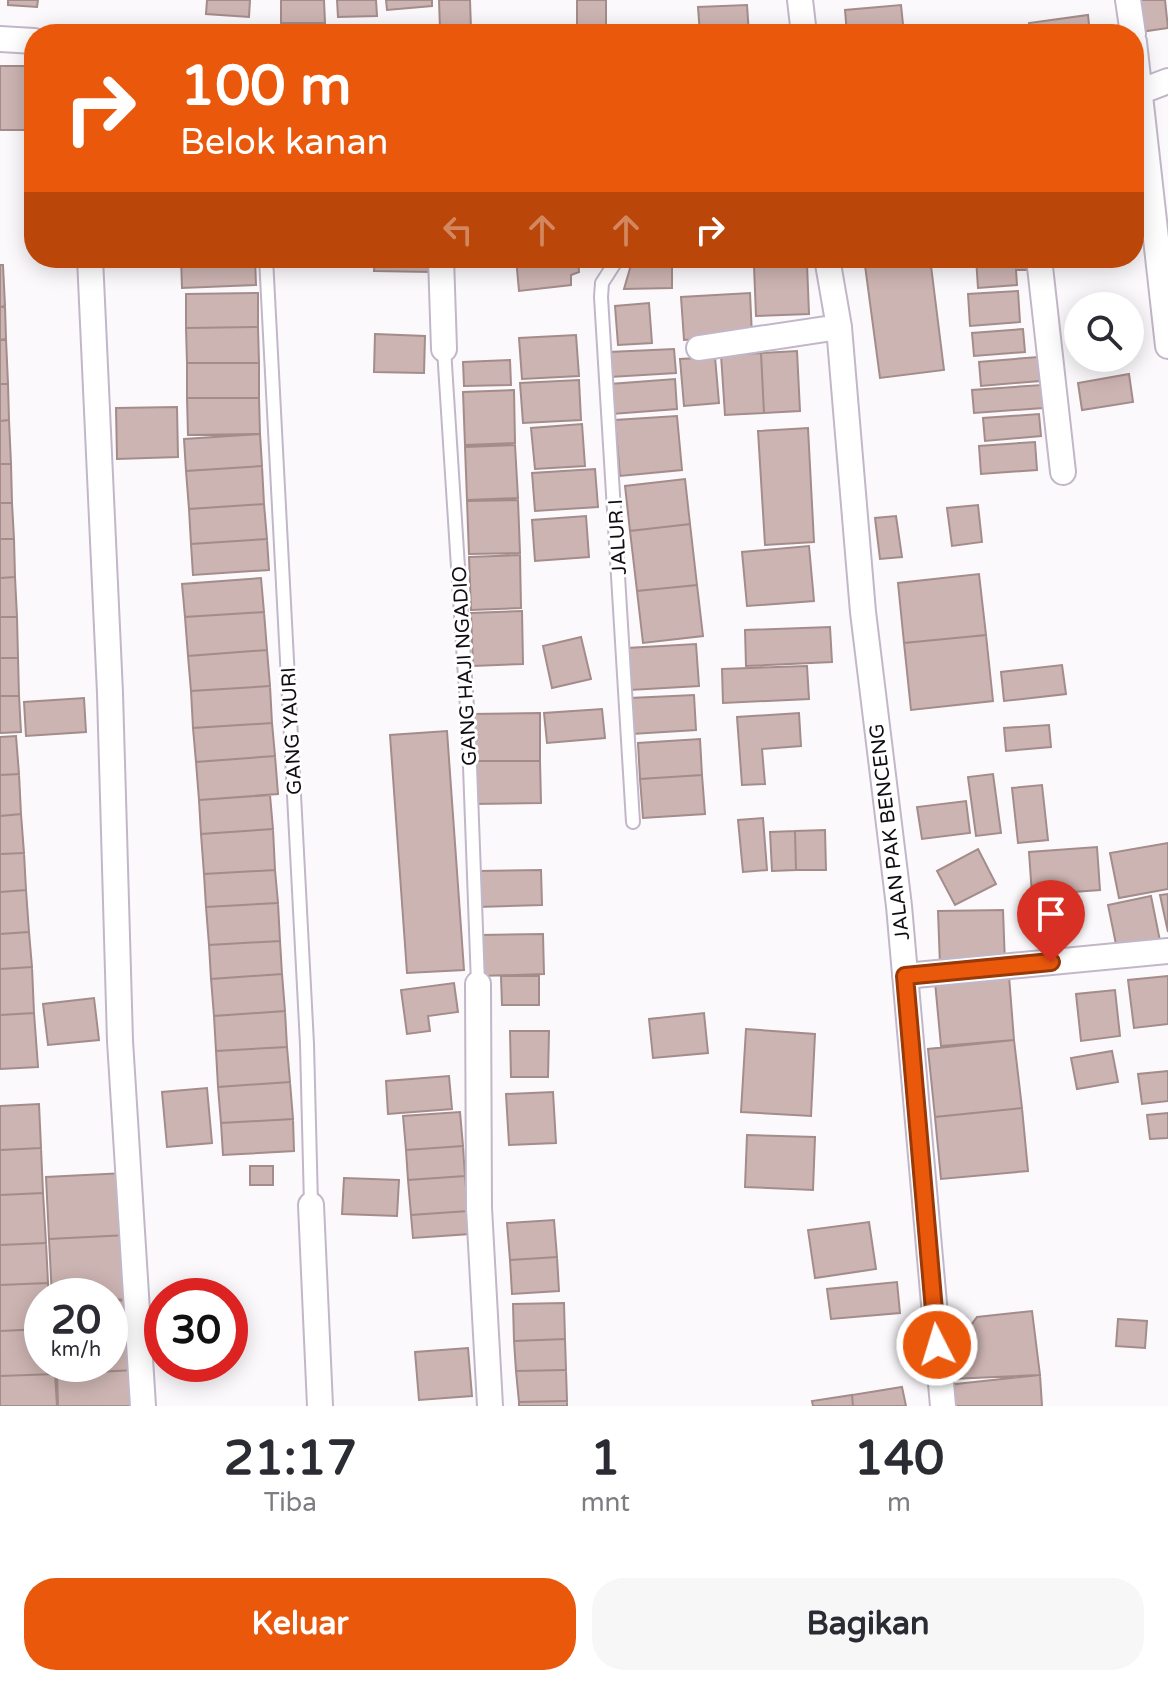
<!DOCTYPE html>
<html lang="id">
<style>
body{margin:0;font-family:"Varela Round",sans-serif;background:#f7f7f7;color:#2b2b33;height:100vh;display:flex;flex-direction:column;font-size:30px;white-space:nowrap}
*{box-sizing:border-box;margin:0}
p{font-size:26px;color:#7c7c81}
.icon{flex:none;width:44px;height:44px;fill:none;stroke:currentColor;stroke-width:2;stroke-linecap:round;stroke-linejoin:round}
.map{position:relative;height:1406px;overflow:hidden}
.side{display:flex;flex-direction:column;background:#fff;flex:1}
.side>*{flex:none}
.top-card{position:absolute;left:24px;top:24px;width:1120px;height:244px;border-radius:32px;box-shadow:0 4px 20px #0003;background:#ea580c;color:#fff;overflow:hidden}
.tools{position:absolute;left:1064px;top:292px;display:grid;gap:16px}
.tools a{display:grid;place-items:center;width:80px;height:80px;border-radius:50%;background:#fff;box-shadow:0 4px 20px #0003;font-size:40px}
.speed{position:absolute;left:24px;top:1278px;display:flex;gap:16px;font-size:40px;font-weight:700;text-align:center}
.speed>*{display:grid;place-content:center;width:104px;height:104px;border-radius:50%;background:#fff;box-shadow:0 4px 20px #0003;line-height:1}
.speed small{font-size:20px;font-weight:400}
.speed .limit{border:12px solid #d22;background:#fff;color:#111}
.pin{position:absolute;display:grid;place-items:center;width:68px;height:68px;color:#fff;margin:-82px -34px;border-radius:50% 50% 50% 0;rotate:-45deg;box-shadow:0 0 8px #0007}
.pin .icon{rotate:45deg}
.me{position:absolute;width:88px;margin:-44px;rotate:355deg;stroke-linejoin:round;filter:drop-shadow(0 0 6px #0008)}
.turn{display:flex;align-items:center;gap:28px;height:168px;padding:0 24px;font-size:36px}
.turn .icon{width:104px;height:104px;stroke-width:2.5}
.turn b{display:block;font-size:56px;line-height:68px}
.lanes{display:flex;align-items:center;height:76px;padding:0 24px;background:#0003;justify-content:center;gap:40px;direction:ltr}
.lanes .off{opacity:.35}
.eta{display:flex;justify-content:space-evenly;align-items:center;height:136px;text-align:center}
.eta b{font-size:48px;font-weight:800;line-height:56px}
.cta{display:flex;gap:16px;margin-top:auto;padding:16px 24px}
.cta a{flex:1;height:92px;border-radius:32px;background:#ea580c;color:#fff;font-size:32px;font-weight:800;line-height:92px;text-align:center}
.cta a+a{background:#f7f7f7;color:#2b2b33}
.map>svg:first-child{display:block}
.building{fill:#ccb4b2;stroke:#a38c8a;stroke-width:2}
.lines{fill:none;stroke-linecap:round;stroke-linejoin:round}
.service-casing{stroke:#c2b7c9;stroke-width:16}
.minor-casing{stroke:#c2b7c9;stroke-width:28}
.service{stroke:#fff;stroke-width:12}
.minor{stroke:#fff;stroke-width:24}
.route-casing{stroke:#983908;stroke-width:20}
.route{stroke:#ea580c;stroke-width:14}
.labels{text-anchor:middle;stroke-width:6;stroke-linejoin:round;paint-order:stroke}
.street-label{font-size:20px;fill:#110d14;stroke:#fff}
</style>
<div class="map">
<svg width="1168" height="1406" viewBox="0 0 1168 1406">
<rect width="100%" height="100%" fill="#fcf9fd"/>
<!-- building -->
<path class="building" d="M8 0H38L37 7 8 5Z
M207 0H250L249 17 206 14Z
M281 0H324L325 23H281Z
M337 0H376L377 16 338 17Z
M386 0H432V6L387 10Z
M439 0H470L471 29H440Z
M577 0H606V27H577Z
M1135 0H1165L1168 28 1140 32Z
M747 5 749 34H700L698 7Z
M901 5 904 34H847L845 10Z
M1088 15 1090 34H1031L1029 23Z
M0 66H31V130H0Z
M181 258H255L256 285 182 288Z
M375 258H431V272L374 271Z
M516 258H578L579 272 571 275V285L519 291Z
M633 258H672V288L624 289Z
M864 258H930L944 370 880 378Z
M976 258H1026L1027 270H1016L1017 285 978 288Z
M807 264 809 314 756 316 754 266Z
M0 265H3L5 306 0 307Z
M1018 291 1020 322 970 326 968 294Z
M258 293V327L186 328V294Z
M750 293 752 336 684 340 681 297Z
M649 303 652 343 618 345 615 306Z
M5 306 6 339 0 340V307Z
M258 327 259 363H187L186 328Z
M1023 329 1025 352 974 356 972 333Z
M375 334 425 336 424 373 374 372Z
M576 335 579 376 522 379 519 338Z
M6 339 8 384H0V340Z
M674 349 676 373 610 377 609 352Z
M797 351 800 411 764 413 761 353Z
M761 353 764 413 725 415 721 355Z
M715 357 719 403 684 406 680 359Z
M1038 357 1040 381 981 386 979 362Z
M510 360 511 385 464 386 463 362Z
M187 363H259V398H187Z
M1129 374 1133 402 1082 410 1078 383Z
M675 379 677 409 612 414 610 384Z
M579 380 581 420 523 423 520 383Z
M0 384H8L9 420 0 421Z
M1042 385 1043 408 974 413 972 390Z
M514 390 515 443 465 445 463 392Z
M187 398H259L260 434 188 435Z
M177 407 178 457 117 459 116 408Z
M1039 414 1041 436 985 441 983 418Z
M677 416 682 470 620 476 615 420Z
M9 420 11 464H0V421Z
M582 424 585 466 535 469 531 428Z
M808 428 814 542 765 545 758 431Z
M260 434 262 466 186 471 184 439Z
M1035 442 1037 470 981 474 979 446Z
M515 445 518 498 467 500 465 447Z
M0 464H11L12 503H0Z
M262 466 264 504 189 509 186 471Z
M595 469 598 507 535 511 532 473Z
M685 479 690 524 630 531 625 486Z
M518 500 520 553 469 554 467 501Z
M0 503H12L14 539H0Z
M264 504 267 539 191 544 189 509Z
M978 505 982 542 952 546 947 508Z
M586 516 589 557 535 561 532 520Z
M896 516 902 557 880 559 875 518Z
M690 524 697 585 637 591 630 531Z
M0 539H14L15 577 0 578Z
M267 539 269 570 193 575 191 544Z
M809 546 814 601 747 606 742 552Z
M520 555 521 608 471 610 469 557Z
M979 574 986 635 904 643 898 583Z
M15 577 17 617H0V578Z
M261 578 264 612 185 617 182 584Z
M697 585 703 636 643 643 637 591Z
M522 611 523 664 473 666 471 613Z
M264 612 267 650 188 656 185 617Z
M0 617H17L18 658H0Z
M830 627 832 662 746 666 745 630Z
M986 635 993 701 911 710 904 643Z
M581 637 591 679 552 688 543 646Z
M696 644 699 686 630 690 627 648Z
M267 650 270 686 191 691 188 656Z
M0 658H18L19 696H0Z
M1062 665 1066 694 1004 701 1001 672Z
M807 666 809 699 723 703 722 669Z
M270 686 272 723 193 728 191 691Z
M694 695 696 730 632 734 630 698Z
M0 696H19L21 732 0 733Z
M84 698 86 732 26 736 24 702Z
M602 709 605 738 547 743 544 713Z
M540 713V761H471L470 714Z
M799 713 801 746 762 749 765 784 742 785 737 717Z
M272 723 275 756 196 762 193 728Z
M1049 725 1051 747 1006 751 1004 728Z
M447 731 464 970 407 973 390 735Z
M16 736 19 774 0 775V737Z
M700 739 702 775 640 779 638 743Z
M275 756 278 794 199 800 196 762Z
M471 761H540L541 803 472 804Z
M19 774 21 814 0 816V775Z
M993 774 1001 833 976 836 968 777Z
M702 775 705 814 643 818 640 779Z
M1042 785 1048 840 1018 843 1012 788Z
M270 795 273 829 201 834 199 800Z
M966 801 970 833 922 839 917 807Z
M21 814 24 853 0 854V816Z
M763 818 767 870 743 872 738 820Z
M273 829 275 870 204 874 201 834Z
M825 830 826 870H796L795 831Z
M795 831 796 870 772 871 770 832Z
M1168 843V889L1119 898 1110 853Z
M1097 847 1100 890 1032 895 1029 852Z
M978 849 996 884 955 905 937 871Z
M24 853 26 890 0 892V854Z
M275 870 278 903 206 907 204 874Z
M541 870 542 905 478 907 477 871Z
M26 890 29 932 0 934V892Z
M1168 894V932L1160 895Z
M1151 896 1160 941 1117 949 1108 905Z
M278 903 280 941 209 945 206 907Z
M1003 910 1005 964 940 965 938 911Z
M29 932 32 967 0 969V934Z
M543 934 544 974 482 976 481 935Z
M280 941 282 974 211 979 209 945Z
M32 967 34 1013 0 1015V969Z
M282 974 285 1011 214 1016 211 979Z
M501 976H539V1005H502Z
M1009 976 1014 1040 941 1046 935 982Z
M1168 976V1024L1134 1028 1128 980Z
M454 983 458 1012 428 1016 430 1031 407 1034 401 990Z
M1115 990 1120 1036 1081 1041 1076 994Z
M94 998 99 1040 48 1045 43 1004Z
M285 1011 287 1047 216 1051 214 1016Z
M34 1013 38 1067 0 1069V1015Z
M704 1013 708 1053 653 1058 649 1019Z
M746 1029 815 1034 811 1116 741 1112Z
M510 1031H549L548 1077H511Z
M1014 1040 1022 1108 935 1117 928 1049Z
M287 1047 290 1082 218 1087 216 1051Z
M1112 1051 1118 1082 1077 1089 1071 1058Z
M1168 1071V1101L1142 1104 1138 1074Z
M449 1076 452 1109 388 1114 386 1081Z
M290 1082 293 1119 221 1123 218 1087Z
M207 1088 212 1143 167 1147 162 1092Z
M553 1092 556 1143 509 1145 506 1094Z
M39 1104 41 1148 0 1150V1106Z
M1022 1108 1028 1171 941 1179 935 1117Z
M460 1112 463 1146 406 1150 403 1116Z
M1168 1113V1138L1150 1139 1147 1115Z
M293 1119 294 1151 223 1155 221 1123Z
M747 1135 815 1137 813 1190 745 1187Z
M463 1146 465 1176 408 1180 406 1150Z
M41 1148 43 1193 0 1195V1150Z
M250 1166H273V1185H250Z
M125 1173 128 1235 49 1239 46 1177Z
M465 1176 468 1211 411 1215 408 1180Z
M344 1178 399 1180 397 1216 342 1214Z
M43 1193 46 1243 0 1245V1195Z
M468 1211 470 1234 413 1238 411 1215Z
M554 1220 557 1257 510 1260 507 1223Z
M869 1222 876 1269 815 1278 808 1230Z
M128 1235 132 1300 52 1296 49 1239Z
M46 1243 48 1283 0 1285V1245Z
M557 1257 559 1291 512 1294 510 1260Z
M897 1282 900 1313 831 1319 827 1289Z
M48 1283 49 1296H42V1329L0 1331V1285Z
M132 1300 133 1333 110 1335V1301Z
M564 1303 565 1339 514 1341 513 1304Z
M1032 1311 1040 1375 951 1379 945 1340 963 1336 977 1317Z
M1118 1319 1147 1321 1145 1348 1116 1346Z
M42 1329V1364H54L55 1374 0 1376V1331Z
M133 1333 135 1370 56 1374V1364H110V1335Z
M565 1339 566 1370 516 1371 514 1341Z
M468 1348 472 1396 419 1400 415 1352Z
M135 1370 137 1406H58L57 1374Z
M566 1370 567 1401 519 1402 516 1371Z
M55 1374 57 1406H0V1376Z
M1040 1375 1042 1406H950L947 1385Z
M902 1387 906 1406H853L852 1395Z
M852 1395 853 1406H813L812 1401Z
M567 1401V1406H519V1402Z"/>
<g class="lines">
<defs>
<path id="service" d="M266 258 307 1044 311 1205
M618 258 602 283 601 297 633 822
M444 349 469 739 478 984"/>
<path id="minor" d="M800 0 804 34
M1128 0 1133 34
M0 39 34 41
M1134 42 1168 346
M1134 94 1168 81
M90 258 110 693 120 1041 143 1406
M441 258 444 349
M827 258 839 327 863 612 899 906 943 1406
M1039 258 1063 472
M699 348 839 327
M905 976 1168 951
M478 984 479 1208 490 1406
M311 1205 320 1406"/>
</defs>
<!-- service casing -->
<use href="#service" class="service-casing"/>
<!-- minor casing -->
<use href="#minor" class="minor-casing"/>
<!-- service -->
<use href="#service" class="service"/>
<!-- minor -->
<use href="#minor" class="minor"/>
</g>
<g class="lines">
<defs>
<path id="route" d="M937 1345 905 976 1051 962"/>
</defs>
<!-- route casing -->
<use href="#route" class="route-casing"/>
<!-- route -->
<use href="#route" class="route"/>
</g>
<g class="labels">
<!-- street labels -->
<g class="street-label">
<text transform="translate(617 537) rotate(-93)" y="7">JALUR I</text>
<text transform="translate(464 666) rotate(-93)" y="7">GANG HAJI NGADIO</text>
<text transform="translate(291 731) rotate(-93)" y="7">GANG YAURI</text>
<text transform="translate(889 832) rotate(-97)" y="7">JALAN PAK BENCENG</text>
</g>
</g>
</svg>
<div class="tools">
<a><svg class="icon" aria-label="search" viewBox="0 0 24 24"><circle cx="10" cy="10" r="6"/><path d="M15 15l6 6"/></svg></a>
</div>
<div class="speed"><div>20<small>km/h</small></div><div class="limit">30</div></div>
<div class="pin" style="left:1051px;top:962px;background:#d93025"><svg class="icon" aria-label="arrive" viewBox="0 0 24 24"><path d="M6 21V4h12l-3 4 3 4H6"/></svg></div>
<svg class="me" style="left:937px;top:1345px" viewBox="-20 -20 40 40"><circle r="17" fill="#ea580c" stroke="#fff" stroke-width="3"/><path d="M0-11L8 9 0 5-8 9z" fill="#fff"/></svg>
<div class="top-card">
<div class="turn"><svg class="icon" aria-label="right" viewBox="0 0 24 24"><path d="M7 20v-9h11M14 6l5 5-5 5"/></svg><div><b>100 m</b>Belok kanan</div></div>
<div class="lanes"><svg class="icon off" aria-label="left" viewBox="0 0 24 24"><path d="M17 20v-9H6M10 6l-5 5 5 5"/></svg><svg class="icon off" aria-label="ahead" viewBox="0 0 24 24"><path d="M12 20V5M6 11l6-6 6 6"/></svg><svg class="icon off" aria-label="ahead" viewBox="0 0 24 24"><path d="M12 20V5M6 11l6-6 6 6"/></svg><svg class="icon" aria-label="right" viewBox="0 0 24 24"><path d="M7 20v-9h11M14 6l5 5-5 5"/></svg></div>
</div>
</div>
<section class="side">
<div class="eta">
<div><b>21:17</b><p>Tiba</p></div>
<div><b>1</b><p>mnt</p></div>
<div><b>140</b><p>m</p></div>
</div>
<div class="cta"><a>Keluar</a><a>Bagikan</a></div>
</section>
